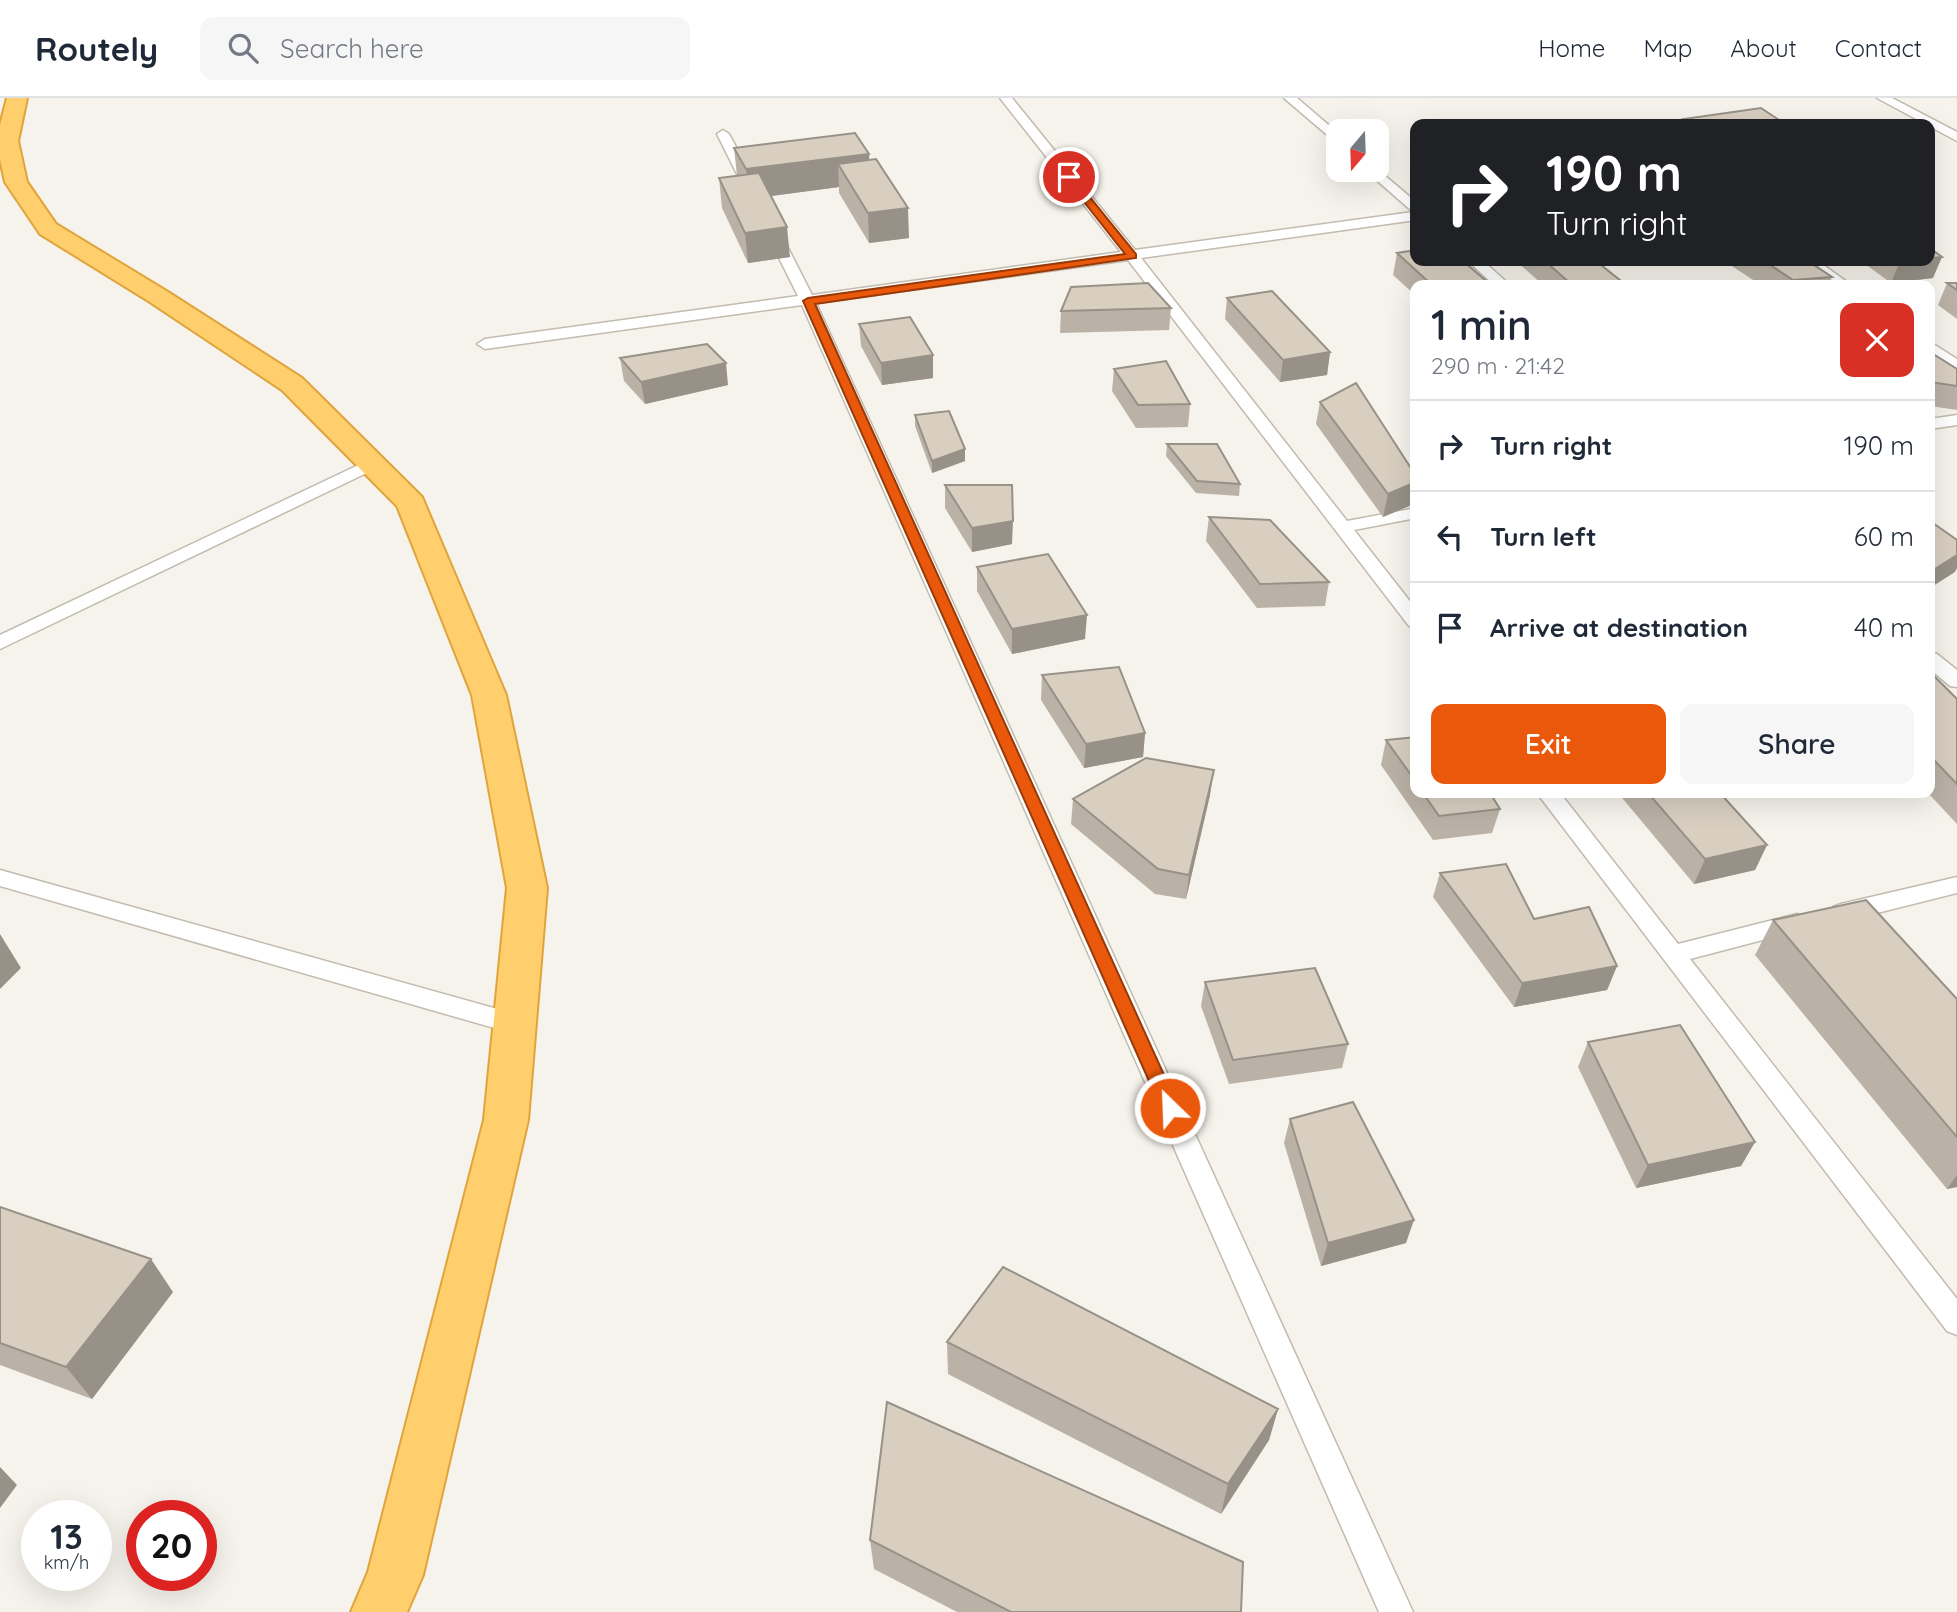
<!DOCTYPE html>
<meta charset="utf-8">
<style>
body{margin:0;font-family:Quicksand,sans-serif;background:#f6f6f7;color:#1f2937;height:100vh;display:flex;flex-direction:column;font-size:26px;white-space:nowrap}
*{box-sizing:border-box;margin:0}
p{font-size:23px;color:#747a83}
.icon{flex:none;width:38px;height:38px;fill:none;stroke:currentColor;stroke-width:2;stroke-linecap:round;stroke-linejoin:round}
.map{position:relative;flex:1;overflow:hidden}
.sheet{position:absolute;left:1410px;top:182px;width:525px;height:518px;display:flex;flex-direction:column;background:#fff;border-radius:14px;box-shadow:0 7px 28px #0002}
.sheet>*{flex:none}
.hud{position:absolute;left:1410px;top:21px;width:525px;height:147px;border-radius:14px;box-shadow:0 7px 28px #0002;background:#202124;color:#fff;overflow:hidden}
.needle{width:46px;rotate:199deg}
.fabs{position:absolute;left:1326px;top:21px;display:grid;gap:14px}
.fabs a{display:grid;place-items:center;width:63px;height:63px;border-radius:14px;background:#fff;box-shadow:0 7px 28px #0002;font-size:35px}
.speed{position:absolute;left:21px;top:1402px;display:flex;gap:14px;font-size:35px;font-weight:700;text-align:center}
.speed>*{display:grid;place-content:center;width:91px;height:91px;border-radius:50%;background:#fff;box-shadow:0 7px 28px #0002;line-height:1}
.speed small{font-size:18px;font-weight:400}
.speed .limit{border:10px solid #d22;background:#fff;color:#111}
.pin{position:absolute;display:grid;place-items:center;width:60px;height:60px;color:#fff;margin:-30px;border:4px solid #fff;border-radius:50%;box-shadow:0 2px 7px #0007}
.me{position:absolute;width:77px;margin:-38px;rotate:336deg;stroke-linejoin:round;filter:drop-shadow(0 0 5px #0008)}
.turn{display:flex;align-items:center;gap:24px;height:147px;padding:0 21px;font-size:32px}
.turn .icon{width:91px;height:91px;stroke-width:2.5}
.turn b{display:block;font-size:49px;line-height:60px}
.round{display:grid;place-items:center;flex:none;width:74px;height:74px;border-radius:14px;background:#f6f6f7}
.headline{display:flex;align-items:center;justify-content:space-between;height:119px;padding:0 21px}
h1{font-size:42px;font-weight:600;line-height:52px}
.cta{display:flex;gap:14px;margin-top:auto;padding:14px 21px}
.cta a{flex:1;height:80px;border-radius:14px;background:#ea580c;color:#fff;font-size:28px;font-weight:600;line-height:80px;text-align:center}
.cta a+a{background:#f6f6f7;color:#1f2937}
ul{padding:0;list-style:none}
li{display:flex;align-items:center;gap:21px;height:91px;padding:0 21px;border-top:2px solid #e0e1e3}
li div{flex:1}
li b{display:block;font-size:26px}
li em{font-style:normal}
header{display:flex;align-items:center;gap:42px;box-sizing:border-box;height:98px;padding:0 35px;background:#fff;border-bottom:2px solid #e0e1e3}
header strong{font-size:33px}
nav{display:flex;gap:38px;margin-inline-start:auto;font-size:24px}
.search{width:490px;height:63px;background:#f6f6f7;display:flex;align-items:center;gap:18px;box-sizing:border-box;padding:0 24px;border-radius:14px;color:#747a83;font-size:26px}
.map>svg:first-child{display:block}
.lines{fill:none;stroke-linecap:round;stroke-linejoin:round}
.lane-casing{stroke:#c2bbae;stroke-width:3}
.highway-casing{stroke:#e0a43c;stroke-width:4}
.lane{fill:#fff;fill-rule:evenodd}
.highway{fill:#ffcf6e;fill-rule:evenodd}
.wall{fill:#bab2a6}
.shaded-wall{fill:#979187}
.building{fill:#d8cfc1;stroke:#979187;stroke-width:2}
.route{fill:#ea580c;stroke:#983908;stroke-width:2}
</style>
<header>
<strong>Routely</strong>
<div class="search"><svg class="icon" aria-label="search" viewBox="0 0 24 24"><circle cx="10" cy="10" r="6"/><path d="M15 15l6 6"/></svg>Search here</div>
<nav><a>Home</a><a>Map</a><a>About</a><a>Contact</a></nav>
</header>
<div class="map">
<svg width="1957" height="1514" viewBox="0 0 1957 1514">
<rect width="100%" height="100%" fill="#f6f3ec"/>
<g class="lines">
<defs>
<path id="lane" d="M1000 0H1012L1135 152 1413 114 1365 72 1377 71 1416 104V122L1141 160 1347 423 1416 410V420L1354 432 1416 511V530L1409 528 1128 162 816 205 1413 1514H1379L802 207 485 251 477 246 485 241 798 198 765 132 772 128 779 132 812 197 1121 154Z
M1284 0H1297L1339 36V47Z
M1877 0H1892L1957 34V43Z
M723 32 729 36 756 86 754 89H744L742 86 717 36Z
M1468 163H1483L1510 187H1494Z
M1802 163H1818L1851 187H1835Z
M1930 244 1957 261V273L1930 256Z
M1957 317V327L1930 331V321Z
M371 361 380 366 377 370 0 551V537Z
M1930 554 1937 556 1957 572V589L1950 588 1930 571Z
M1537 695H1560L1678 846 1797 816 1805 819 1809 825 1805 831 1690 861 1957 1201V1237L1947 1233Z
M0 772 515 916 524 919 528 926 524 933 515 936 0 788Z
M1957 779V795L1841 824 1833 821 1829 815 1833 809 1841 806Z"/>
<path id="highway" d="M7 0H27L18 43 27 84 56 126 168 194 302 280 422 399 506 597 547 790 528 1022 423 1477 407 1514H351L368 1474 484 1022 507 790 472 597 397 408 282 292 150 204 40 136 5 84 0 61V27Z"/>
</defs>
<!-- lane casing -->
<use href="#lane" class="lane-casing"/>
<!-- highway casing -->
<use href="#highway" class="highway-casing"/>
<!-- lane -->
<use href="#lane" class="lane"/>
<!-- highway -->
<use href="#highway" class="highway"/>
</g>
<!-- wall -->
<path class="wall" d="M1684 21 1785 26H1682Z
M734 50 869 62 909 140 869 145 839 95V89L771 98 790 159 748 165 722 110 719 80 737 78Z
M1397 155 1491 187H1416V198L1393 177Z
M1516 163H1596L1626 187H1543Z
M1724 163H1808L1832 179 1829 187H1761Z
M1861 163H1930L1933 180 1891 185Z
M1947 185H1957V221L1938 207Z
M1227 200 1330 254 1327 277 1280 284 1225 221Z
M1171 210 1169 232 1060 235 1061 213Z
M859 226 933 257V280L882 287 861 248Z
M1930 254 1957 271V312L1930 308Z
M620 260 728 287 645 306 624 283Z
M1114 271 1190 306 1188 329 1136 330 1112 293Z
M1320 304 1416 378V396L1414 406 1383 419 1316 326Z
M915 317 965 363 932 375 915 328Z
M1167 346 1240 386 1239 398 1196 395 1166 358Z
M945 387 1012 446 972 454 945 410Z
M1209 419 1329 484 1325 508 1257 510 1206 443Z
M977 469 1085 541 1012 556 977 493Z
M1930 574 1957 601V726L1928 695H1930Z
M1042 577 1145 635 1143 659 1084 670 1041 602Z
M1416 639V695H1490L1500 711 1492 735 1433 742 1381 667 1386 642Z
M1618 695H1720L1767 747 1755 772 1694 786Z
M1210 697 1186 801 1155 796 1071 726 1073 701Z
M1440 775 1534 821 1617 868 1607 892 1514 909 1433 799Z
M1773 822 1957 901V1089L1947 1091 1755 857Z
M1205 884 1348 946 1342 970 1229 986 1201 908Z
M1588 944 1755 1044 1741 1068 1636 1090 1578 969Z
M1290 1021 1406 1145 1321 1168 1284 1045Z
M0 1109 173 1194 92 1301 0 1267Z
M947 1244 1278 1311 1269 1342 1221 1416 948 1276Z
M870 1442 1241 1514H957L874 1471Z"/>
<!-- shaded-wall -->
<path class="shaded-wall" d="M869 56 871 85 838 66 839 89 749 101 746 71Z
M908 110 909 140 869 145 868 115Z
M787 129 790 159 748 165 745 135Z
M1942 159 1933 180 1891 185 1900 163H1930V160Z
M1330 254 1327 277 1280 284 1283 262Z
M933 257V280L882 287 881 265Z
M726 265 728 287 645 306 641 284Z
M965 351V363L932 375V363Z
M1416 384V396L1414 406 1383 419 1388 396Z
M1013 423 1012 446 972 454V430Z
M1957 457V470L1955 474 1930 490V474Z
M1087 517 1085 541 1012 556V531Z
M1145 635 1143 659 1084 670 1086 646Z
M1214 672 1210 697 1186 801 1189 777Z
M1767 747 1755 772 1694 786 1705 761Z
M0 836 21 870 0 891Z
M1617 868 1607 892 1514 909 1522 885Z
M1755 1044 1741 1068 1636 1090 1648 1067Z
M1957 1077V1089L1947 1091Z
M1414 1122 1406 1145 1321 1168 1328 1145Z
M151 1161 173 1194 92 1301 66 1269Z
M1278 1311 1269 1342 1221 1416 1228 1386Z
M0 1369 17 1387 0 1410Z"/>
<!-- building -->
<path class="building" d="M1761 10 1785 26H1693L1684 21Z
M855 35 869 56 746 71 734 50Z
M876 61 908 110 868 115 838 66Z
M759 75 787 129 745 135 719 80Z
M1930 150 1942 159 1930 160Z
M1416 152V163H1463L1491 187H1432L1397 155Z
M1545 163H1596L1626 187H1572Z
M1764 163H1808L1832 179 1793 182Z
M1148 185 1171 210 1061 213 1071 189Z
M1947 185H1957V192Z
M1272 193 1330 254 1283 262 1227 200Z
M910 219 933 257 881 265 859 226Z
M707 246 726 265 641 284 620 260Z
M1930 254 1957 271V288L1930 284Z
M1166 263 1190 306 1138 307 1114 271Z
M1356 285 1416 378V384L1388 396 1320 304Z
M949 313 965 351 932 363 915 317Z
M1167 346H1217L1240 386 1197 383Z
M945 387H1012L1013 423 972 430Z
M1209 419 1270 422 1329 484 1260 486Z
M1930 423 1957 442V457L1930 474Z
M1048 456 1087 517 1012 531 977 469Z
M1119 569 1145 635 1086 646 1042 577Z
M1930 574 1957 601V686L1930 658Z
M1416 639V684L1386 642Z
M1146 660 1214 672 1189 777 1158 771 1073 701Z
M1423 695H1490L1500 711 1439 718Z
M1648 695H1720L1767 747 1705 761Z
M1506 766 1534 821 1589 809 1617 868 1522 885 1440 775Z
M1866 802 1957 901V1039L1773 822Z
M1315 870 1348 946 1233 962 1205 884Z
M1680 927 1755 1044 1648 1067 1588 944Z
M1353 1004 1414 1122 1328 1145 1290 1021Z
M0 1109 151 1161 66 1269 0 1245Z
M1003 1169 1278 1311 1228 1386 947 1244Z
M887 1304 1243 1464 1241 1514H1011L870 1442Z"/>
<!-- route -->
<path class="route" d="M1066 77H1072L1136 156V160L815 206 1179 1010 1176 1015 1170 1017 1163 1015 1161 1010 803 203 808 200 1125 156 1066 81Z"/>
</svg>
<div class="fabs">
<a><svg class="needle" viewBox="-14 -14 28 28"><path d="M0-13l5 13h-10z" fill="#e53935"/><path d="M0 13l5-13h-10z" fill="#747a83"/></svg></a>
</div>
<div class="speed"><div>13<small>km/h</small></div><div class="limit">20</div></div>
<div class="pin" style="left:1069px;top:79px;background:#d93025"><svg class="icon" aria-label="arrive" viewBox="0 0 24 24"><path d="M6 21V4h12l-3 4 3 4H6"/></svg></div>
<svg class="me" style="left:1170px;top:1010px" viewBox="-20 -20 40 40"><circle r="17" fill="#ea580c" stroke="#fff" stroke-width="3"/><path d="M0-11L8 9 0 5-8 9z" fill="#fff"/></svg>
<div class="hud">
<div class="turn"><svg class="icon" aria-label="right" viewBox="0 0 24 24"><path d="M7 20v-9h11M14 6l5 5-5 5"/></svg><div><b>190 m</b>Turn right</div></div>
</div>
<section class="sheet">
<div class="headline"><div><h1>1 min</h1><p>290 m · 21:42</p></div><a class="round" style="background:#d93025;color:#fff"><svg class="icon" aria-label="close" viewBox="0 0 24 24"><path d="M6 6l12 12M18 6L6 18"/></svg></a></div>
<ul>
<li><svg class="icon" aria-label="right" viewBox="0 0 24 24"><path d="M7 20v-9h11M14 6l5 5-5 5"/></svg><div><b>Turn right</b></div><em>190 m</em></li>
<li><svg class="icon" aria-label="left" viewBox="0 0 24 24"><path d="M17 20v-9H6M10 6l-5 5 5 5"/></svg><div><b>Turn left</b></div><em>60 m</em></li>
<li><svg class="icon" aria-label="arrive" viewBox="0 0 24 24"><path d="M6 21V4h12l-3 4 3 4H6"/></svg><div><b>Arrive at destination</b></div><em>40 m</em></li>
</ul>
<div class="cta"><a>Exit</a><a>Share</a></div>
</section>
</div>
